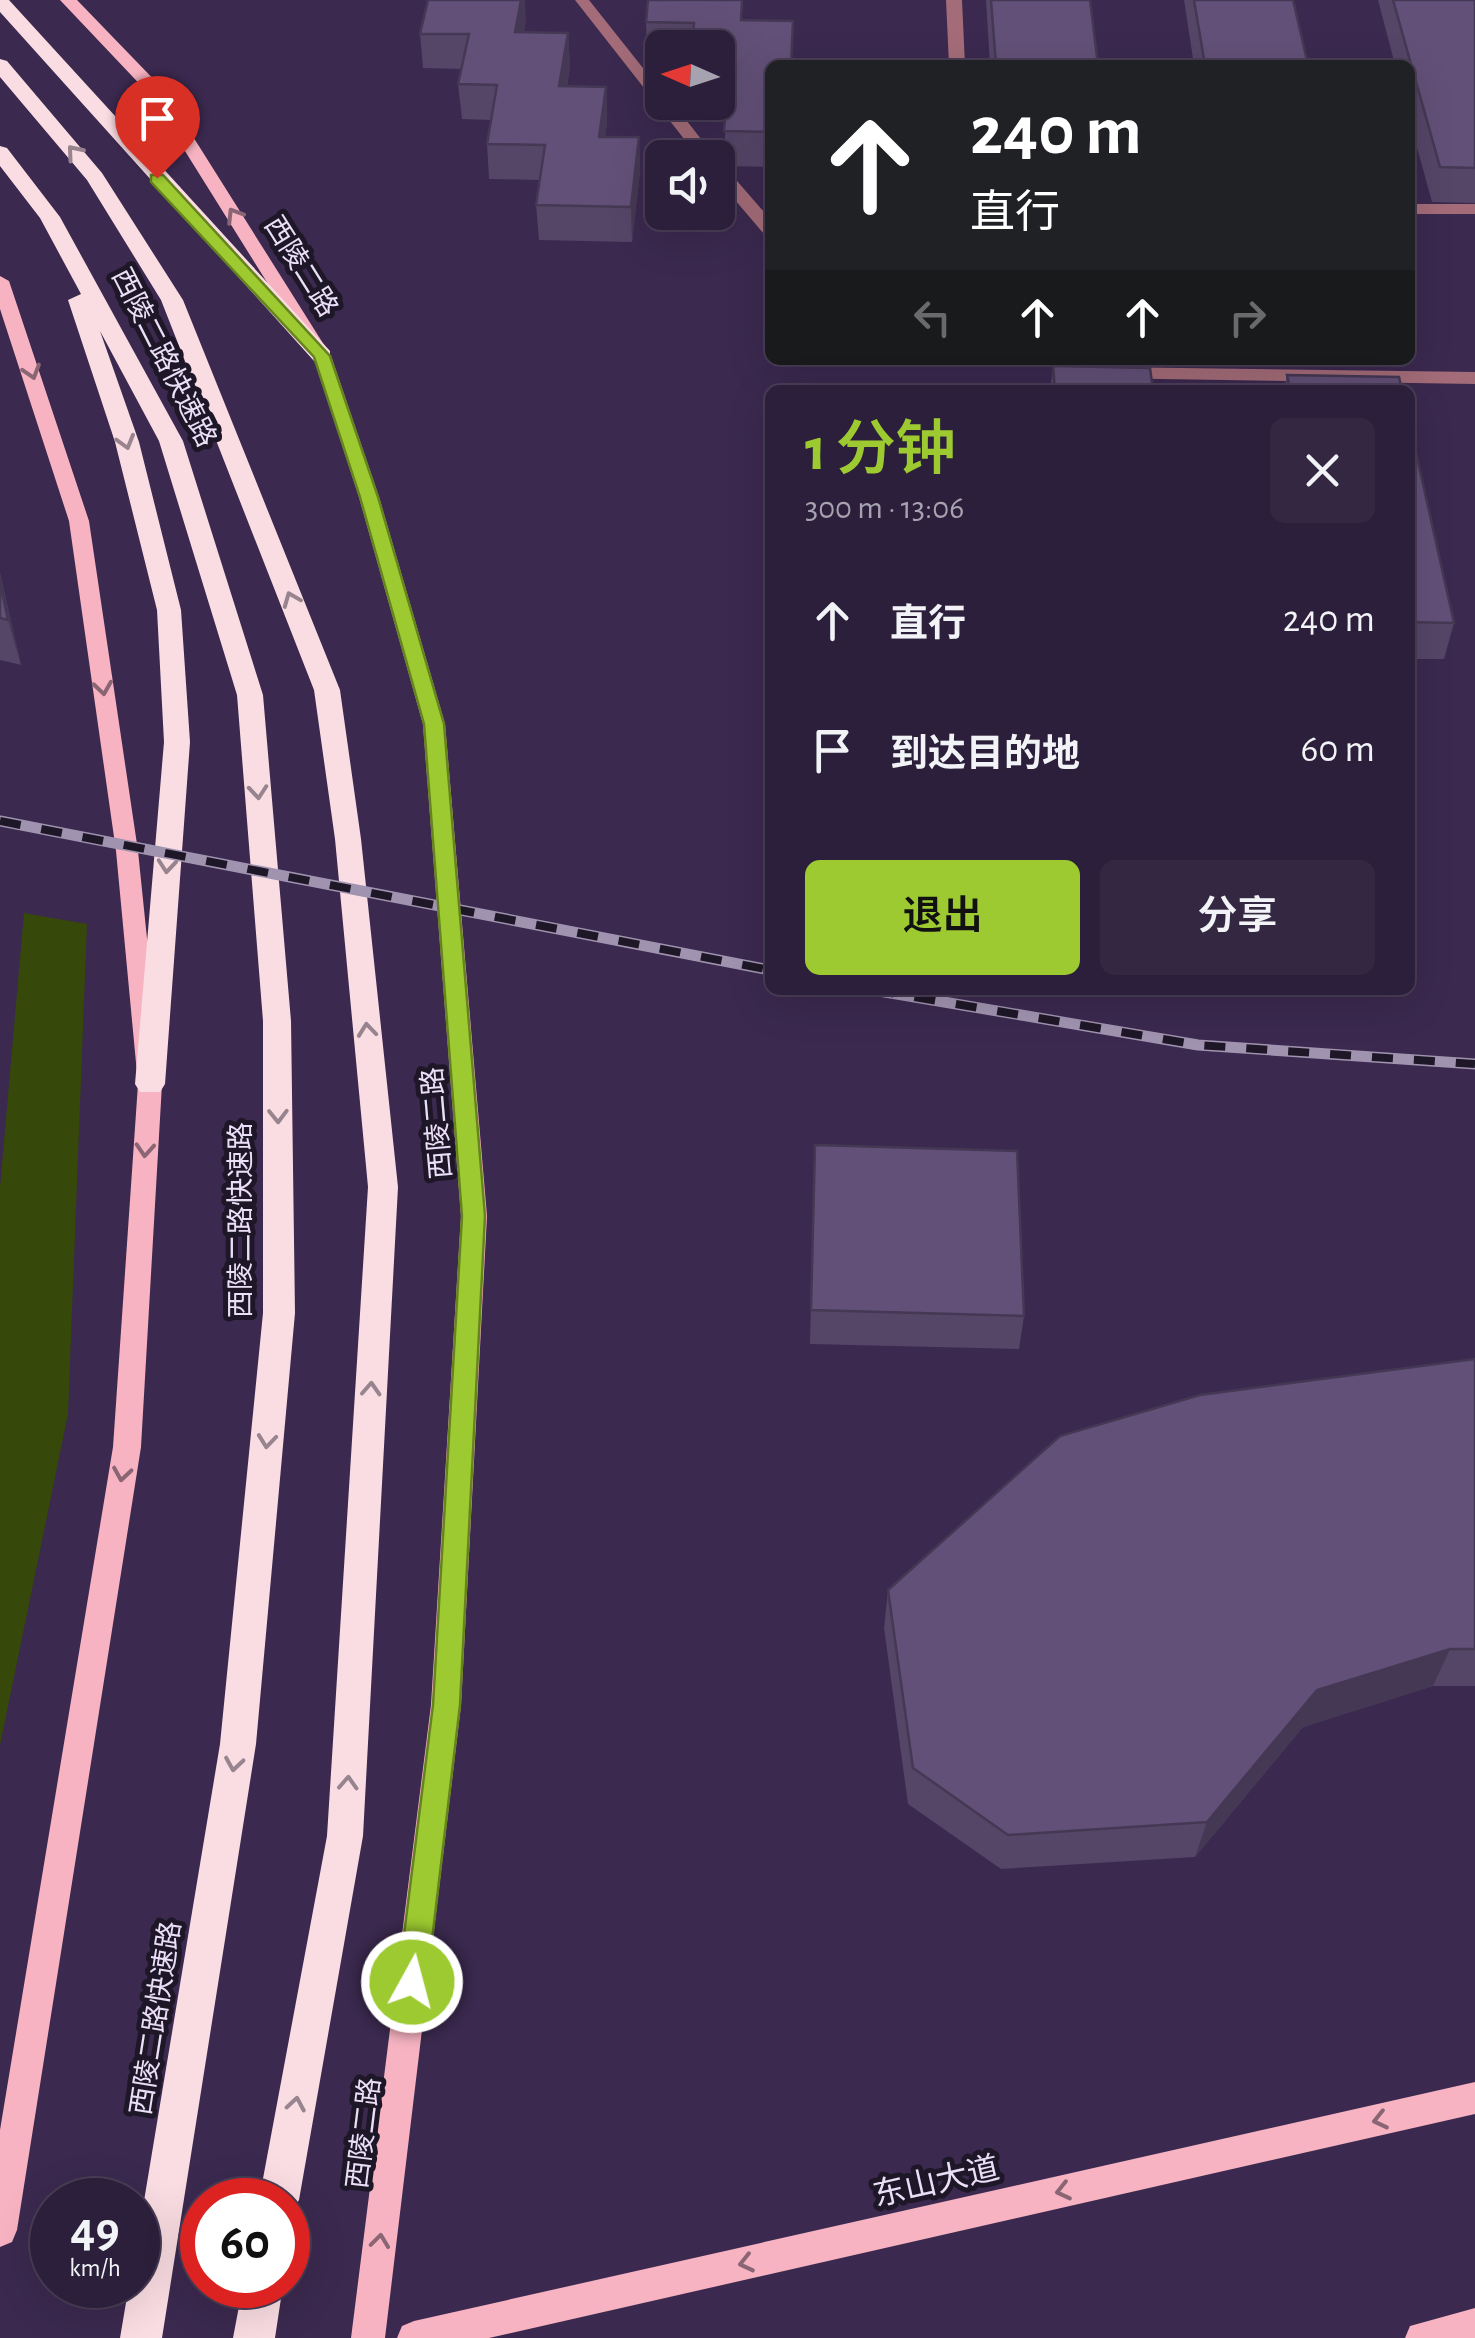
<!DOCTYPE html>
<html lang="zh">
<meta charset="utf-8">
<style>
body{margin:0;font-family:"Alegreya Sans","Noto Sans SC",sans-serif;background:#342742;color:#f1f3f6;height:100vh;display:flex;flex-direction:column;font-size:38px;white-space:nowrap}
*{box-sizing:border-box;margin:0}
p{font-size:32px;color:#a6a2af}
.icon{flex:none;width:55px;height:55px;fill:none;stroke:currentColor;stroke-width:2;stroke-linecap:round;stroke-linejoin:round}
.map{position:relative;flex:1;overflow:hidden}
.details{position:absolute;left:765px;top:385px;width:650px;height:610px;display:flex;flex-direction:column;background:#2c1f3b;border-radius:15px;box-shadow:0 10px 40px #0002,0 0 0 2px #483d55}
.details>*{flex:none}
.banner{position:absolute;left:765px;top:60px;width:650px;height:305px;border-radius:15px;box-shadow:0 10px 40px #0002,0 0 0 2px #483d55;background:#202124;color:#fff;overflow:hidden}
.needle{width:65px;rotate:273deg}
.controls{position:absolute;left:645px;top:30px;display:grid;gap:20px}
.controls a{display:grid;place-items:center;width:90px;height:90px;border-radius:15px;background:#2c1f3b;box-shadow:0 10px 40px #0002,0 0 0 2px #483d55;font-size:50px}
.speed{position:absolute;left:30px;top:2178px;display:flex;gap:20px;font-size:50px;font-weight:700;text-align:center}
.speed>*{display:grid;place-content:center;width:130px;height:130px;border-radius:50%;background:#2c1f3b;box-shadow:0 10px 40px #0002,0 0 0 2px #483d55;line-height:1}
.speed small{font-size:25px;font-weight:400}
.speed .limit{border:15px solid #d22;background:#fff;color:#111}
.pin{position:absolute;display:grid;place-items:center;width:85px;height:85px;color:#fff;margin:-102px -42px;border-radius:50% 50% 50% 0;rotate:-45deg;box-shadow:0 0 10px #0007}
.pin .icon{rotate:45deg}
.me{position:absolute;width:110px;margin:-55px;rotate:7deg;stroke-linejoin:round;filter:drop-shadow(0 0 8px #0008)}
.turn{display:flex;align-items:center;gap:35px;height:210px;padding:0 40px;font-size:45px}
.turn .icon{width:130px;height:130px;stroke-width:2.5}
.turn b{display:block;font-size:70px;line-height:85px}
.lanes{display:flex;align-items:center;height:95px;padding:0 40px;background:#0003;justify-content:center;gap:50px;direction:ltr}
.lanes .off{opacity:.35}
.round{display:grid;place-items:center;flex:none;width:105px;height:105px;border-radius:15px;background:#342742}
.head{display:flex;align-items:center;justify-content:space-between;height:170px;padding:0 40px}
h1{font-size:60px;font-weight:600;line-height:75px;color:#9dca30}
.action{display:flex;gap:20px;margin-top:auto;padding:20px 40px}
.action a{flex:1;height:115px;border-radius:15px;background:#9dca30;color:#111;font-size:40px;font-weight:600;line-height:115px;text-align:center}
.action a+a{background:#342742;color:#f1f3f6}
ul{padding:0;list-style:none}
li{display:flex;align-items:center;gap:30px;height:130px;padding:0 40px}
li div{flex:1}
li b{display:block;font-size:38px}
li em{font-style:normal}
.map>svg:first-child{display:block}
.green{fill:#36480a}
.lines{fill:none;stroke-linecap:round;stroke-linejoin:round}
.minor{fill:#a36c78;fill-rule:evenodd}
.major{fill:#f7b3c1;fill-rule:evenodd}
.highway{fill:#fadde3;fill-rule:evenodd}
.rail-casing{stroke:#a093b0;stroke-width:11}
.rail{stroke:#1e1727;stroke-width:8;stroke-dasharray:21;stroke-linecap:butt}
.wall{fill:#554567}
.shaded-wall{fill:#453854}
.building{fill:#635078;stroke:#453854;stroke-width:2.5}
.oneway{stroke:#97848e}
.oneway2{stroke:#8a6574}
.route{fill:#9dca30;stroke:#66831f;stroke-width:2.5}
.labels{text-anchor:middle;stroke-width:10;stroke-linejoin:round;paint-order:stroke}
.street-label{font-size:28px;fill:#eadff7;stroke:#1e1727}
.near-street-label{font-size:32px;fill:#eadff7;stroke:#1e1727}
</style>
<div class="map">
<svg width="1475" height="2338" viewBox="0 0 1475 2338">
<rect width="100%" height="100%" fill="#3b294f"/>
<!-- green -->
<path class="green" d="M24 913 87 924 68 1414 0 1745V1187Z"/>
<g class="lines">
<!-- minor -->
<path class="minor" d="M575 0H589L662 92V102H672L716 158H699Z
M946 0H962L965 65H949Z
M718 165 724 166 770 219V235L764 234 718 180Z
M1410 204H1475V214H1410Z
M1087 360H1105L1106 367 1475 372V384L1097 378 1088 372Z"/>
<!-- major -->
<path class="major" d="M60 0H77L163 89 331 356 379 497 445 724 487 1216 461 1705 385 2338H351L431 1705 461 1216 423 724 359 497 313 356 150 95Z
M0 276 9 281 89 521 138 851 162 1084 141 1447 17 2230 12 2242 0 2247V2130L113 1447 138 1084 116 851 69 521 0 309Z
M1475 2082V2114L489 2338H397L402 2326 414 2321Z
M1475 2308V2338H1405L1410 2326Z"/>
<!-- highway -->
<path class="highway" d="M0 0H9L330 351V361H314L0 12Z
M0 59 7 61 102 173 183 300 340 690 361 839 398 1187 363 1836 299 2200 288 2216V2200H259L327 1836 368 1187 335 839 314 690 161 300 87 180 0 77Z
M0 146 7 148 60 217 183 441 263 695 291 1021 295 1313 256 1744 162 2338H120L129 2285H138V2237L220 1744 263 1313V1021L237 695 159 441 100 331 139 442 181 610 190 742 165 1084 160 1092H140L135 1084 164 742 157 610 115 442 68 300 81 294 40 218 0 166Z
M243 2285H283L275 2338H233Z"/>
<defs>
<path id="rail" d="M0 821 770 970
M873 990 1198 1045 1475 1064"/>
</defs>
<!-- rail casing -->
<use href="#rail" class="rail-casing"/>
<!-- rail -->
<use href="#rail" class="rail"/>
</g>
<!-- wall -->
<path class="wall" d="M986 0H1090L1098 65H990Z
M1184 0H1293L1308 65H1194Z
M1378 0H1475V203L1432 202 1410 122V65H1395Z
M526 19 524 32 568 33 570 67 567 86 606 87 607 122 605 137H639L640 172 632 242 539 240 536 205 540 180 489 179 487 144 491 120 462 119 458 84 462 69 423 68 420 34Z
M743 20 770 65V167L724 166 726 107 691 106V102H718V48H662V56H647L646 22Z
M1053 366 1153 390H1050Z
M1287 375 1402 390H1284Z
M1410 426 1454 623 1444 659H1410Z
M0 573 21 665 0 660Z
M815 1145 1024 1316 1019 1349 810 1344Z
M1475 1359V1686H1433L1303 1727 1195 1857 1001 1869 908 1804 884 1628 888 1590Z"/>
<!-- shaded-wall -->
<path class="shaded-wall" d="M521 0H525L526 19 518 66 515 32Z
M568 33 570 67 561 121 559 86Z
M606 87 607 122 601 172 599 137Z
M639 137 640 172 632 242 631 207Z
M0 573 21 665 8 620 0 583Z
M1450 1649 1433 1686 1303 1727 1195 1857 1207 1822 1317 1690Z"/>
<!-- building -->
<path class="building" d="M428 0H521L515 32 568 33 559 86 606 87 599 137H639L631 207 536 205 545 145 487 144 497 85 458 84 469 34H420Z
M648 0H742L741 20 793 21 791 65H770V132L724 131 729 73 718 72V48H692L694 23 646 22Z
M991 0H1090L1098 65H996Z
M1194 0H1293L1308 65H1205Z
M1393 0H1475V168L1440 167Z
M1053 366 1150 368 1153 390H1055Z
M1287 375 1399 377 1402 390H1290Z
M1410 426 1454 623 1410 622Z
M0 583 8 620 0 618Z
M815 1145 1017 1151 1024 1316 811 1310Z
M1475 1359V1649H1450L1317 1690 1207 1822 1008 1835 913 1768 888 1590 1060 1436 1200 1395Z"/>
<!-- one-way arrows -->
<defs><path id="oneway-chevron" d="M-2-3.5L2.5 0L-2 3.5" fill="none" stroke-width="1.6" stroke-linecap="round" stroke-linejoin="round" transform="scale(2.5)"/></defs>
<g class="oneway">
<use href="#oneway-chevron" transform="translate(74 152) rotate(-130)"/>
<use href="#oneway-chevron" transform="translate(126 442) rotate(74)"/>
<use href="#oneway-chevron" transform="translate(291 599) rotate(-112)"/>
<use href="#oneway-chevron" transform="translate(258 792) rotate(85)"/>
<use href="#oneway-chevron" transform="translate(167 866) rotate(95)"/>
<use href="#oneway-chevron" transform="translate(367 1030) rotate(-96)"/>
<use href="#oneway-chevron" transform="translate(278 1116) rotate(89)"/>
<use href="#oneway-chevron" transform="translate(371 1389) rotate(-87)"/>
<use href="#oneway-chevron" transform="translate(267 1441) rotate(96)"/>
<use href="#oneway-chevron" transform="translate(234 1764) rotate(99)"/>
<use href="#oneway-chevron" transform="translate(348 1783) rotate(-87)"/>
<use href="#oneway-chevron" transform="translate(296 2104) rotate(-80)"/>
</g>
<g class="oneway2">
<use href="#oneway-chevron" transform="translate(234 215) rotate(-122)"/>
<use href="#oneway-chevron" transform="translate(32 372) rotate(73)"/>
<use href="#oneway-chevron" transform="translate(103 688) rotate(82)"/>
<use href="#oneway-chevron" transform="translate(145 1150) rotate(94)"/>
<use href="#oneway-chevron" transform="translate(122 1474) rotate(99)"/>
<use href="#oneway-chevron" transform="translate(1380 2120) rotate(167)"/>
<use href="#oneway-chevron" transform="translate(1063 2191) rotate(167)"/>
<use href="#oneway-chevron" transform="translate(380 2241) rotate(-83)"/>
<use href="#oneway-chevron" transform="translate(746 2263) rotate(167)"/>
</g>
<!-- route -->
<path class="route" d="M151 175H163L330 356 378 497 444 724 485 1216 460 1705 427 1982 422 1992 412 1996 402 1992 398 1982 433 1705 462 1216 424 724 360 497 314 357 151 182Z"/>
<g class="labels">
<!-- street labels -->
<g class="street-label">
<text transform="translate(302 266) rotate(58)" y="10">西陵二路</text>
<text transform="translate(165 357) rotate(63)" y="10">西陵二路快速路</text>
<text transform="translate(436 1123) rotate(-95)" y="10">西陵二路</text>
<text transform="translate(240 1220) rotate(-90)" y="10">西陵二路快速路</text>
<text transform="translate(155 2018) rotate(-81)" y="10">西陵二路快速路</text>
<text transform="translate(363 2133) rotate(-83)" y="10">西陵二路</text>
</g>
<!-- near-street labels -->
<g class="near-street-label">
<text transform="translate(936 2181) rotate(-13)" y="11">东山大道</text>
</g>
</g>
</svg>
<div class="controls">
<a><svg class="needle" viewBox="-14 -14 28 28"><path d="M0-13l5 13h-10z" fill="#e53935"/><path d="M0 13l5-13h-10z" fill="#a6a2af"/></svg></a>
<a><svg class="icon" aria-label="sound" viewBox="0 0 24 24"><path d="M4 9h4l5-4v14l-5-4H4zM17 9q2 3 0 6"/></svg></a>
</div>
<div class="speed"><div>49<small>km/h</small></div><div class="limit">60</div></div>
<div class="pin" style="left:157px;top:178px;background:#d93025"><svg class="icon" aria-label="arrive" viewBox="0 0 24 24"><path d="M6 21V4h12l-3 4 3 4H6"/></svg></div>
<svg class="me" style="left:412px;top:1982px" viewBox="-20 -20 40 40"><circle r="17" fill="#9dca30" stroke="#fff" stroke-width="3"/><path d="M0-11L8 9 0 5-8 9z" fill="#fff"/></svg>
<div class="banner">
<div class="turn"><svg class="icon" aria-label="ahead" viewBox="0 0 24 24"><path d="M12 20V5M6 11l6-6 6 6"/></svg><div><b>240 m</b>直行</div></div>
<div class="lanes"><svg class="icon off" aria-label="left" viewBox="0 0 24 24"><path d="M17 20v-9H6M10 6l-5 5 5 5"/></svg><svg class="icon" aria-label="ahead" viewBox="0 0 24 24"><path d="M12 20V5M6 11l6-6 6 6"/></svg><svg class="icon" aria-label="ahead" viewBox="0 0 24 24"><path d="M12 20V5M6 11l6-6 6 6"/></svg><svg class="icon off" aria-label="right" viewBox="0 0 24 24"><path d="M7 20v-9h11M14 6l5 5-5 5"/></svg></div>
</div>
<section class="details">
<div class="head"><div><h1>1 分钟</h1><p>300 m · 13:06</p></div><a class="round"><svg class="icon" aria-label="close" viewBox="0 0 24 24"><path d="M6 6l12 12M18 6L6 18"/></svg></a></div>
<ul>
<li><svg class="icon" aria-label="ahead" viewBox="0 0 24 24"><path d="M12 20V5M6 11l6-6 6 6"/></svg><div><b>直行</b></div><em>240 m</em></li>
<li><svg class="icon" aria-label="arrive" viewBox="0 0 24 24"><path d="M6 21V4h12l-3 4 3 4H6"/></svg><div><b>到达目的地</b></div><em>60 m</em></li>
</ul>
<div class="action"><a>退出</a><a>分享</a></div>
</section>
</div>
